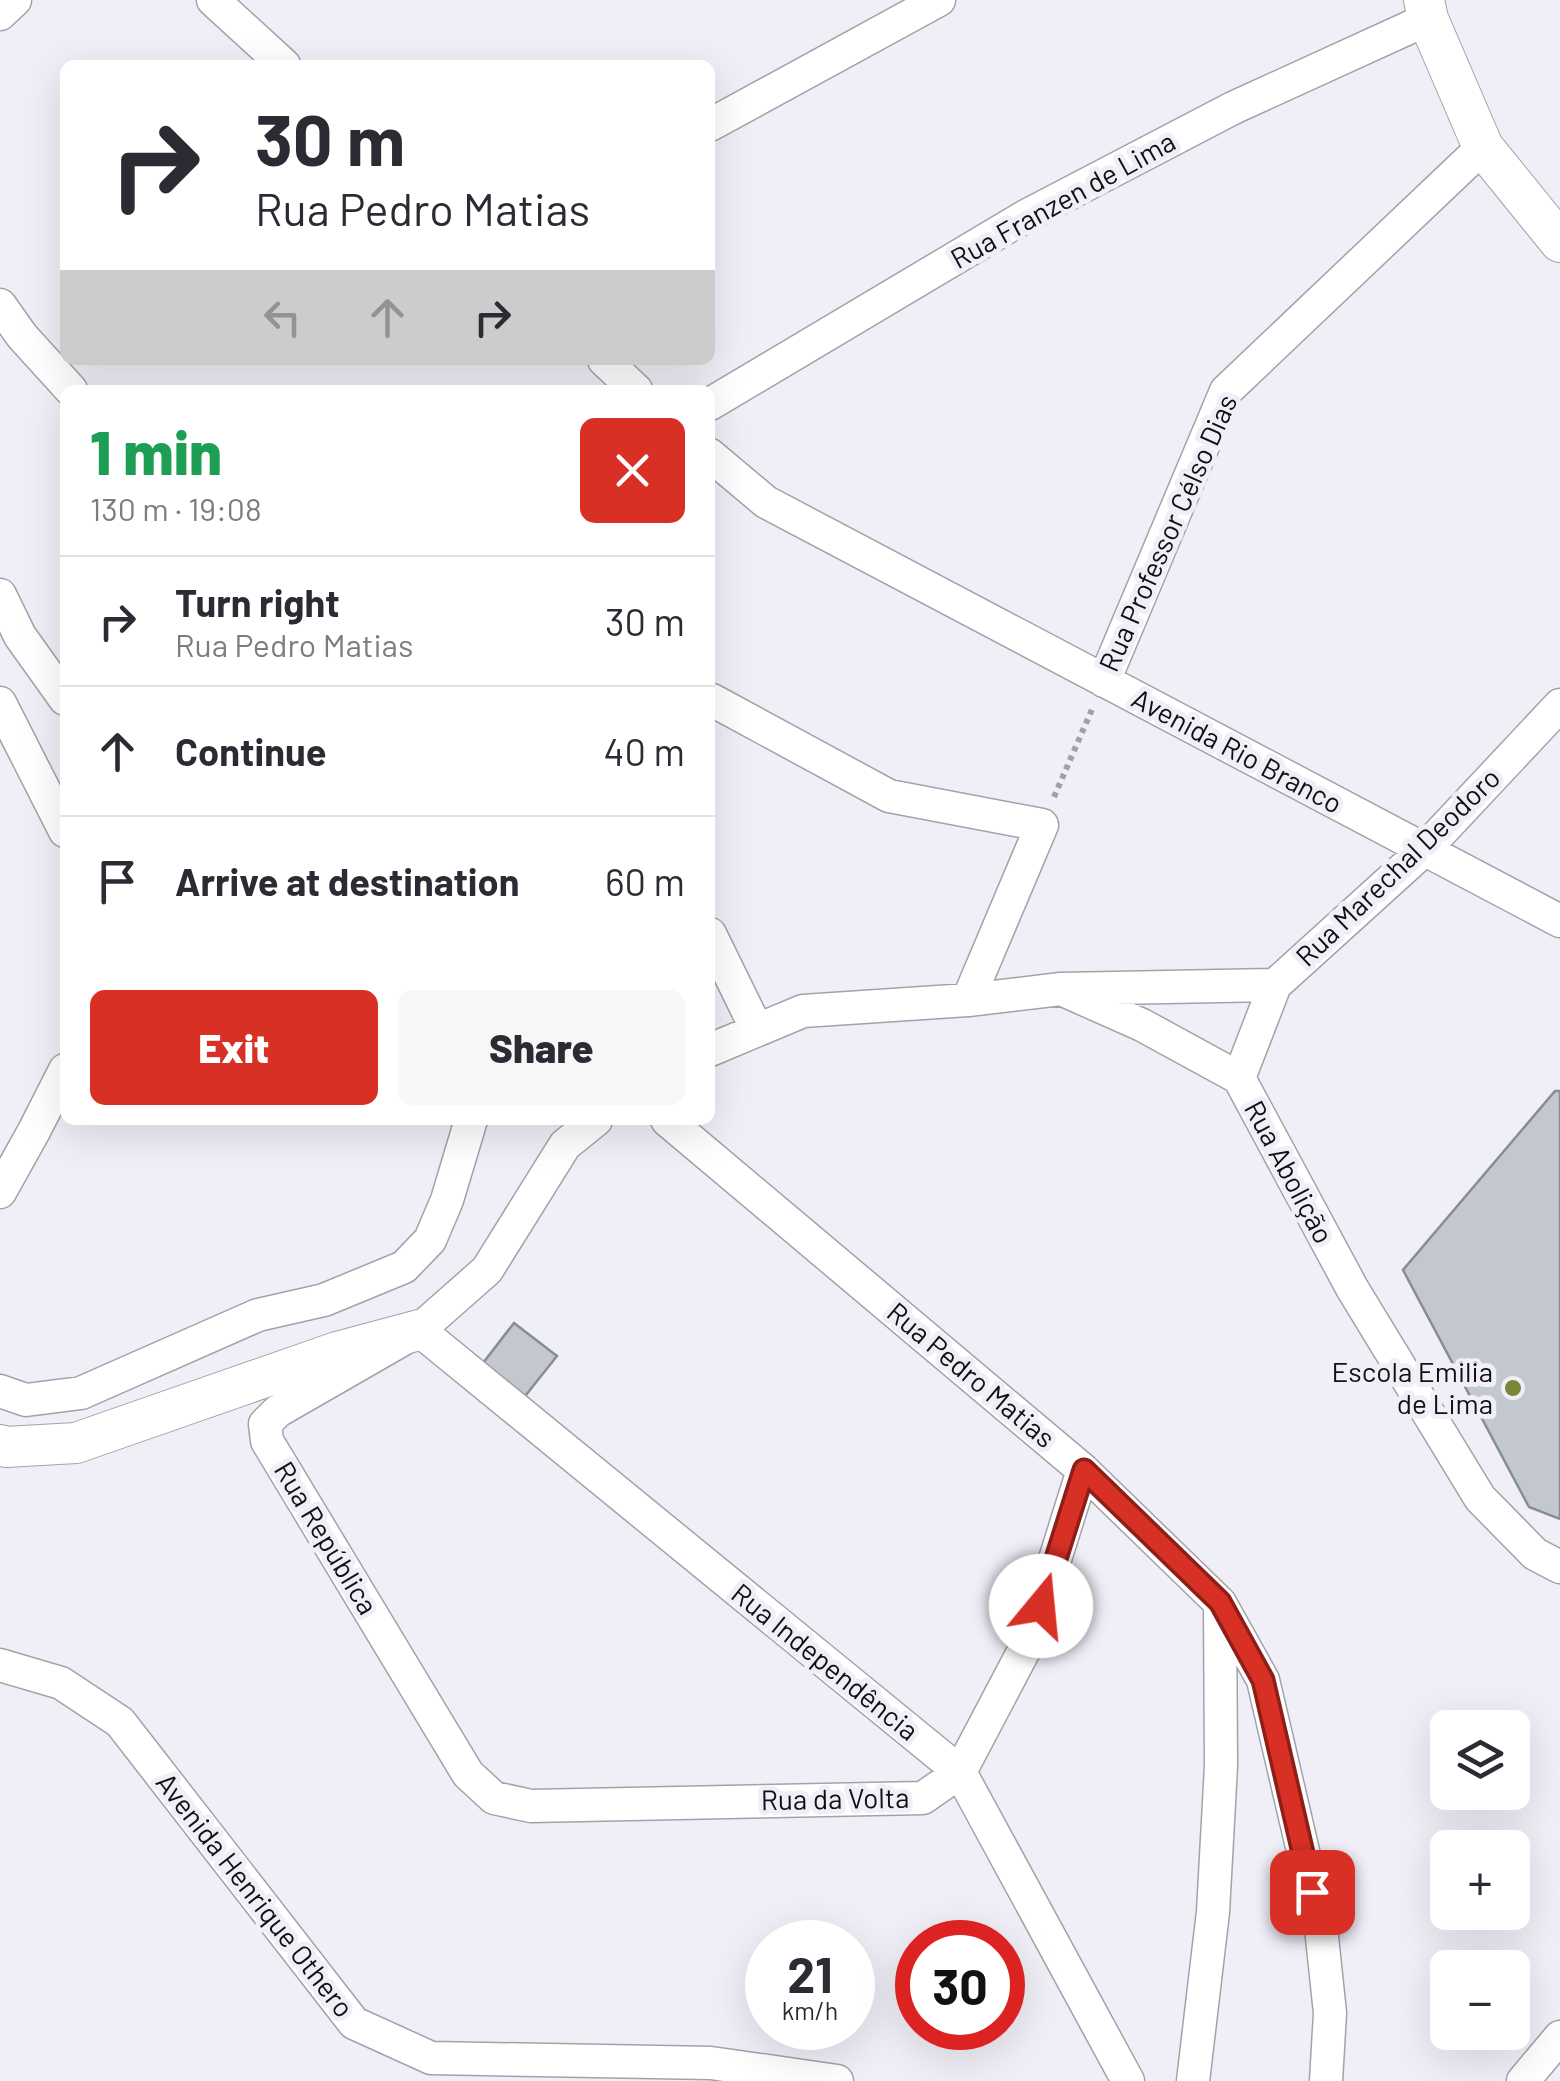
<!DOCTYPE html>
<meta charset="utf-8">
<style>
body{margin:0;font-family:Barlow,sans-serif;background:#f7f7f7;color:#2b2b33;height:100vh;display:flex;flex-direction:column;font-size:38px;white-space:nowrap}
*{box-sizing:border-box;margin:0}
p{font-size:32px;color:#7c7c81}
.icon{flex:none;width:55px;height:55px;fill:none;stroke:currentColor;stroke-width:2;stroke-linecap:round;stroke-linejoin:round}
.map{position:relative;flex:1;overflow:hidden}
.drawer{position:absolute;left:60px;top:385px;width:655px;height:740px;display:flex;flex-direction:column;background:#fff;border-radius:15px;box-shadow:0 10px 40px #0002}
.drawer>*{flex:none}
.banner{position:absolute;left:60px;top:60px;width:655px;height:305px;border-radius:15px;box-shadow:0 10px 40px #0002;background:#fff;color:#2b2b33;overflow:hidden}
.buttons{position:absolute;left:1430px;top:1710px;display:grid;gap:20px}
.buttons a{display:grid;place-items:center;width:100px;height:100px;border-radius:15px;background:#fff;box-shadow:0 10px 40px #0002;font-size:50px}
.speed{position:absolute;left:745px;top:1920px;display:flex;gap:20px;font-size:50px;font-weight:700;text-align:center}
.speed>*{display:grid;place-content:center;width:130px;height:130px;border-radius:50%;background:#fff;box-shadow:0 10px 40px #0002;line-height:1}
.speed small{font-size:25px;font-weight:400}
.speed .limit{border:15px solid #d22;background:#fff;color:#111}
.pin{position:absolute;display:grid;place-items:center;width:85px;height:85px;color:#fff;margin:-42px;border-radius:20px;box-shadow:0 5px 15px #0006}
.me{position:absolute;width:110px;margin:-55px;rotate:17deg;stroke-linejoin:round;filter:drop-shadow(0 0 8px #0008)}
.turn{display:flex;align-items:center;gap:35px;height:210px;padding:0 30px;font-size:45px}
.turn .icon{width:130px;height:130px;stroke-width:2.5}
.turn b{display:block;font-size:70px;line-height:85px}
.lanes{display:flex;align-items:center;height:95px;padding:0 30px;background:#0003;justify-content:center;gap:50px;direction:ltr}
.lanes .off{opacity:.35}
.round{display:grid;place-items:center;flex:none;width:105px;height:105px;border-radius:15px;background:#f7f7f7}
.overview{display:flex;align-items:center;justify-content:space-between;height:170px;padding:0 30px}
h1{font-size:60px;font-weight:800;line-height:75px;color:#1e9e55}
.cta{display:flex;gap:20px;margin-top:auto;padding:20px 30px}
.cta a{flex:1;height:115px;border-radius:15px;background:#d93025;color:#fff;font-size:40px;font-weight:800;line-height:115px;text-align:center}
.cta a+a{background:#f7f7f7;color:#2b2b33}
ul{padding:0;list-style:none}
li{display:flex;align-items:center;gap:30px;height:130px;padding:0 30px;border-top:2px solid #e1e1e2}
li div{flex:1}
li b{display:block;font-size:38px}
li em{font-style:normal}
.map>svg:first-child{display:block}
.building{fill:#c3c8cf;stroke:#888d93;stroke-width:2.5}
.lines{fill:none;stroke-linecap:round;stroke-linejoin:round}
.minor-casing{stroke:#a2a2aa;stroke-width:35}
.tertiary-casing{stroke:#a2a2aa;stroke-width:42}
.path{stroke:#a1a0a7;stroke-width:6;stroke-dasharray:5 5;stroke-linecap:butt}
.minor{stroke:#fff;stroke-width:32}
.tertiary{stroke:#fff;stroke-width:40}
.route-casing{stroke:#8d1f18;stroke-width:25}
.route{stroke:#d93025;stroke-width:18}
.poi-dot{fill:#788635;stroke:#f0eff8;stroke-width:4}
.labels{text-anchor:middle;stroke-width:10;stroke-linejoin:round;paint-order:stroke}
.street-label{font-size:28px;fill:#101013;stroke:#f0eff8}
.poi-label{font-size:28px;fill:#101013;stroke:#f0eff8;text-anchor:end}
</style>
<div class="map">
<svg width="1560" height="2081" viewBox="0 0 1560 2081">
<rect width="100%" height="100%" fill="#f0eff8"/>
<!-- building -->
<path class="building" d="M1555 1091H1560V1519L1529 1507 1403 1270Z
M514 1323 557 1356 518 1405 476 1372Z"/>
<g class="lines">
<defs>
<path id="minor" d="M213 0 284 65
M0 14 15 0
M710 125 939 0
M0 305 22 336 71 390
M604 360 636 390
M710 404 1026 216 1233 108 1428 19
M710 455 766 502 1560 921
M0 595 20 636 65 699
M1104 681 1226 391 1483 147
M712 700 889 796 1042 825 968 1000
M0 703 65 831
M710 934 757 1030
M1061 989 1142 1025 1239 1078 1352 1288 1480 1498 1535 1554 1560 1567
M710 1050 803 1011 968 1000 1061 989 1275 985
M1239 1078 1275 985 1424 850 1560 705
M596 1120 565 1145 487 1270 419 1330 278 1411 265 1424 267 1441 468 1774 494 1798 531 1806 923 1798 960 1772 1030 1639 1083 1470
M667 1120 1083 1470 1220 1603 1263 1680 1321 1928 1330 2013 1326 2081
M0 1192 34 1131 65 1070
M419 1330 960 1772 1128 2081
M0 1391 26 1400 81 1393 258 1315 324 1300 404 1267 430 1240 447 1200 471 1120
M0 1665 61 1683 120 1722 354 2023 431 2058 711 2063 837 2081
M1193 2081 1213 1912 1221 1766 1220 1607
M1523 2081 1560 2037"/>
<path id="tertiary" d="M1424 0 1428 19 1483 147 1560 242
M0 1445 6 1447 76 1443 337 1352 419 1330"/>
</defs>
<!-- minor casing -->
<use href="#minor" class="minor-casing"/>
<!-- tertiary casing -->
<use href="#tertiary" class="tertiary-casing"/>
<!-- path -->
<path class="path" d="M1054 797 1093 707"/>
<!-- minor -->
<use href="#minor" class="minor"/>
<!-- tertiary -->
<use href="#tertiary" class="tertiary"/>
</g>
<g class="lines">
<defs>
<path id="route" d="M1041 1606 1084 1470 1220 1602 1263 1680 1312 1892"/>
</defs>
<!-- route casing -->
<use href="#route" class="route-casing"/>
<!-- route -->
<use href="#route" class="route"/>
</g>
<!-- markers -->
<circle class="poi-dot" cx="1513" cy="1388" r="10"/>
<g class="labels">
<!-- street labels -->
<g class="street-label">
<text transform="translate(1063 200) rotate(-29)" y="10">Rua Franzen de Lima</text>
<text transform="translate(1168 533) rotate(-66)" y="10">Rua Professor Célso Dias</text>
<text transform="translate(1237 751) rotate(28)" y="10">Avenida Rio Branco</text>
<text transform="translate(1398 867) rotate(-44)" y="10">Rua Marechal Deodoro</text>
<text transform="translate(1289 1172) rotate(62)" y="10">Rua Abolição</text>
<text transform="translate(971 1375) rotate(40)" y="10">Rua Pedro Matias</text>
<text transform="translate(326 1538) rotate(59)" y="10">Rua República</text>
<text transform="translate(825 1662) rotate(39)" y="10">Rua Independência</text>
<text transform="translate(835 1799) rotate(-1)" y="10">Rua da Volta</text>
<text transform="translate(255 1895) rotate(52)" y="10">Avenida Henrique Othero</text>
</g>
<!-- poi labels -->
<g class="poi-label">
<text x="1493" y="1382">Escola Emilia<tspan x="1493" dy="32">de Lima</tspan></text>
</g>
</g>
</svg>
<div class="buttons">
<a><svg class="icon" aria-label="layers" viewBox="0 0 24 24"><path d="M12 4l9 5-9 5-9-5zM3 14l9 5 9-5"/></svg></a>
<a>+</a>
<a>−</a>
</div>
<div class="speed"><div>21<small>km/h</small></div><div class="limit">30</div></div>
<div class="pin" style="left:1312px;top:1892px;background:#d93025"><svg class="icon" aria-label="arrive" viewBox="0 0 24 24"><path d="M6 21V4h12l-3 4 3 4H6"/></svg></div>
<svg class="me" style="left:1041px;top:1606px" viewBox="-20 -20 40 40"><circle r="19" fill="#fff"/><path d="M0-13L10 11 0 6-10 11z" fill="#d93025"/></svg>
<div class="banner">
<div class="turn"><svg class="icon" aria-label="right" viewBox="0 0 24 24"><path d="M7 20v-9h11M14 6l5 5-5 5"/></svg><div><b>30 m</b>Rua Pedro Matias</div></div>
<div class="lanes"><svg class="icon off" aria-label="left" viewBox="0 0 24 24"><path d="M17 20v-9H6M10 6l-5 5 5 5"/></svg><svg class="icon off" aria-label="ahead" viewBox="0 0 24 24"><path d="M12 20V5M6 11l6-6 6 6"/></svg><svg class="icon" aria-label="right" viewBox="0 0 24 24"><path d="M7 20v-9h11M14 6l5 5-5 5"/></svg></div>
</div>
<section class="drawer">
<div class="overview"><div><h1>1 min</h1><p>130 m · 19:08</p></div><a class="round" style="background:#d93025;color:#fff"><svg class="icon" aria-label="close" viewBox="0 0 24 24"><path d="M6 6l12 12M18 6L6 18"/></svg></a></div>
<ul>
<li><svg class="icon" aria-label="right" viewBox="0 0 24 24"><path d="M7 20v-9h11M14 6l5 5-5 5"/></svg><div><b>Turn right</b><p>Rua Pedro Matias</p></div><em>30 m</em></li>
<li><svg class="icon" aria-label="ahead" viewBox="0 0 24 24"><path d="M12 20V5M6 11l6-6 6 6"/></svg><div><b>Continue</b></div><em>40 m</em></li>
<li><svg class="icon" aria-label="arrive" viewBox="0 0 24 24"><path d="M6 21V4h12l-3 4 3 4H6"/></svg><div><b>Arrive at destination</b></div><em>60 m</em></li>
</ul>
<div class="cta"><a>Exit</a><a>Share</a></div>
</section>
</div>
